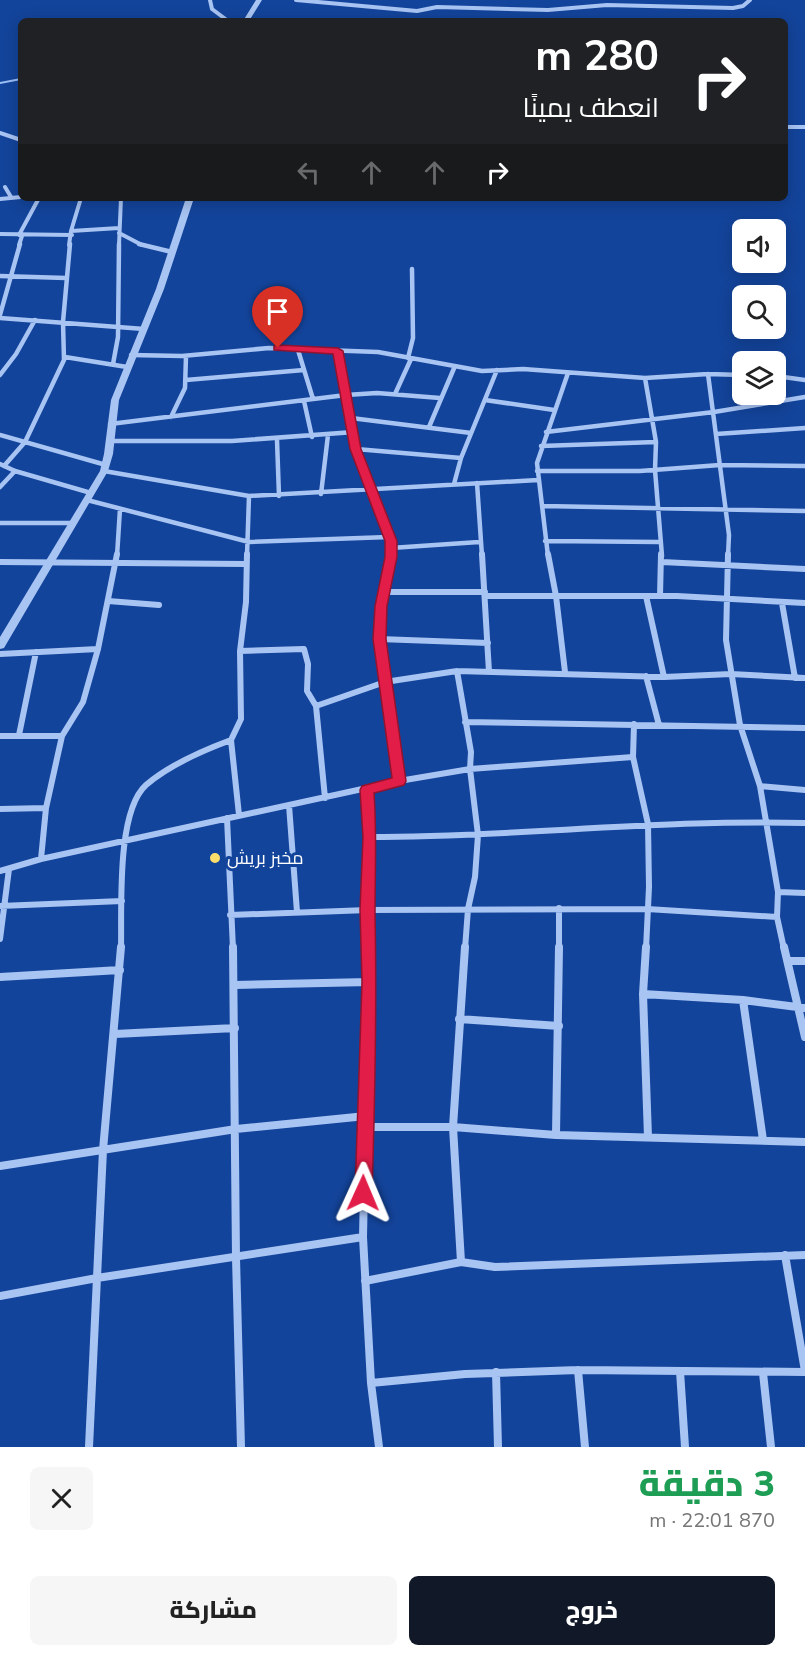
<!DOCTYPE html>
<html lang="ar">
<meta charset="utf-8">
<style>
body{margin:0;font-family:"Nunito Sans",Cairo,sans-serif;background:#f6f6f6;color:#222;direction:rtl;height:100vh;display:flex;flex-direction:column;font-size:22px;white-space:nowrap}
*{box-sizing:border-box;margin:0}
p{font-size:20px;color:#767676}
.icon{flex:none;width:33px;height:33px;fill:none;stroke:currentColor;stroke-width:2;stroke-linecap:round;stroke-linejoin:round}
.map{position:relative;height:1447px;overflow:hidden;direction:ltr}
.side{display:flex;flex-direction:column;background:#fff;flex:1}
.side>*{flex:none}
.guide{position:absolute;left:18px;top:18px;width:770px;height:183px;border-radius:9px;box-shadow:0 3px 15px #0003;direction:rtl;background:#202124;color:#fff;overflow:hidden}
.buttons{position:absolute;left:732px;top:219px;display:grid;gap:12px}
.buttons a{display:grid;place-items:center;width:54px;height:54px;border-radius:9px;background:#fff;box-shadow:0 3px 15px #0003;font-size:30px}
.pin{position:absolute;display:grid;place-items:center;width:51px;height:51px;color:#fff;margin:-62px -26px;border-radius:50% 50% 50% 0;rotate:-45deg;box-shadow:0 0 6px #0007}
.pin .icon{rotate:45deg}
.me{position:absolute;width:66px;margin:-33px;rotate:1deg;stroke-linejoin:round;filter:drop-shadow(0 0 4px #0008)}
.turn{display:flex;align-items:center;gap:21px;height:126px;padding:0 30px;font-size:27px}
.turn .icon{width:78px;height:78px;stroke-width:2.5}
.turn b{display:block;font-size:42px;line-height:51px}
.lanes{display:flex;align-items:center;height:57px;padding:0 30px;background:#0003;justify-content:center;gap:30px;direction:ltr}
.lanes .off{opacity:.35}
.round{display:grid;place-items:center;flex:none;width:63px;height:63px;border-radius:9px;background:#f6f6f6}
.head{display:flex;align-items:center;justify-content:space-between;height:102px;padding:0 30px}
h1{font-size:36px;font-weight:800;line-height:45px;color:#1e9e55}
.cta{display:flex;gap:12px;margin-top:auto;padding:12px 30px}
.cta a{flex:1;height:69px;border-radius:9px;background:#111827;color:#fff;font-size:24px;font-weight:800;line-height:69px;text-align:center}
.cta a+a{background:#f6f6f6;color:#222}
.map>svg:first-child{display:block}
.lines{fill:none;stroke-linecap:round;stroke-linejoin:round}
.stream{stroke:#9abef6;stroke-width:2}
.minor-far3{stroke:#a8c4f3;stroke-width:4}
.minor-far2{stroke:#a8c4f3;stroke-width:4.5}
.minor-far1{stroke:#a8c4f3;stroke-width:6}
.minor{stroke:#a8c4f3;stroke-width:8}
.tertiary{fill:#a8c4f3;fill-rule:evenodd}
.route{fill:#e11d48;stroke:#92132f;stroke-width:1.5}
.poi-dot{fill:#ffdf6a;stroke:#13449b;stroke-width:2}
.labels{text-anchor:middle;stroke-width:6;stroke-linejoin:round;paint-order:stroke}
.poi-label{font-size:18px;fill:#fff;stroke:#13449b;text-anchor:start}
</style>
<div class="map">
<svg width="805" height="1447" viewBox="0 0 805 1447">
<rect width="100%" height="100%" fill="#13449b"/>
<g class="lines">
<!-- stream -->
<path class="stream" d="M0 83 21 79"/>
<!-- minor-far3 -->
<path class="minor-far3" d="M210 0 212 9 228 21
M296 0 417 11 437 7 548 10 607 5 733 8 743 6 750 0
M784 127H805
M0 133 21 140
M5 187 11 197
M27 198 38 199
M0 199 21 197
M71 231 119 228
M119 233 142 245
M0 234 72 235
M19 235 39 198
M19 245 22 236
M69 245 71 231 81 198
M119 245 121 198"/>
<!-- minor-far2 -->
<path class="minor-far2" d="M139 244 172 252
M0 276 66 278
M0 315 20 244
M0 318 144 329
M298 350 313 399
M338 351 356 449 391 541 390 556
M131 355 182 356 269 348 378 352 482 371 523 369 645 378 708 374 742 375
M65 357 127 367
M408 358 413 338 412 269
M113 364 118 337 119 244
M708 374 729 535 728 556
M0 375 16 354 35 320
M776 376 805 380
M645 378 656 442 655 470 662 556
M186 380 304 370
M395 394 411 359
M485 400 554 410
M304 401 312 437
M171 417 185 388 186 356
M351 418 471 433
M110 424 346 395 377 393 440 398
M429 427 455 366
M546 432 714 412 805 397
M716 434 805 428
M0 435 106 465
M277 440 279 496
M109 441H232L354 432
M541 446 656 442
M356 449 461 458
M0 464 15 471 91 493
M4 466 25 442 64 360 63 322 70 244
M104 471 249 496 538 480
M537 471H640L720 465 805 466
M477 483 482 556
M454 484 461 458 497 370
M0 487 15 471
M321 494 328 435
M87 500 249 542 389 537
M543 506 805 511
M0 523H74
M545 541 659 542
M391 548 479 542
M117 556 120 509
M247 556 249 496
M548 556 537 463 568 373"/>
<!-- minor-far1 -->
<path class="minor-far1" d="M390 554C387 579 380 603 380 628 379 680 391 730 399 781
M482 554 489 672
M548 554 556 596 565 672
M728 554 726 640 740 725 760 786 778 892 777 917 784 949
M0 562 246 564
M662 562 805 569
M383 592H485
M485 596H677L805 603
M646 596 664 677
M660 596 661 554
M108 601 159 605
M782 603 795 678
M379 639 488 643
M240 651 304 649 308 664 307 691 316 706 325 798
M0 654 98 649
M457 671 471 752 470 769 478 835 475 877 468 909 465 949
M646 676 659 725
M316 706 385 682 457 671 664 677 731 674 805 678
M465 722 805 728
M634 724 633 757 648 824 649 887 646 949
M19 735 36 652
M0 736H62
M760 786 805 790
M367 790 370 837 369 949
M289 805 297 912
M0 809 46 808
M239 815 231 740 241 719 240 651 246 602 247 554
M227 818 233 949
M370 837C515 837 660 819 805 823
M41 859 46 808 62 736 83 702 98 649 117 554
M0 871 41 859 399 781 470 769 633 757
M778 892 805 893
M0 906 122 901
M559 908V949
M230 915 368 910 647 909 777 917
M0 939 9 869
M121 949C122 909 116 812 146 785 168 766 204 750 231 740"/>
<!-- minor -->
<path class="minor" d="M233 947 236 1258 241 1447
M369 947 363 1237 371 1383 379 1447
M646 947 643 994 648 1137
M784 947 805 1037
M788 961H805
M0 977 120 970
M235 985 369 982
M643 994 743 1000 805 1008
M743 1000 763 1140
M459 1019 559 1026
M115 1034 235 1028
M364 1127H453L556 1135 805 1142
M556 1135 559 947
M0 1166 236 1129 366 1116
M785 1255 805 1371
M461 1262 453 1127 465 947
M365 1281 461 1262 495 1267 805 1255
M0 1296 97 1278 363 1237
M578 1370 585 1447
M680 1371 685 1447
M496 1372 498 1447
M763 1373 771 1447
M371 1383 465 1374 578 1370 805 1372
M89 1447 103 1150 121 947"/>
<!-- tertiary -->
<path class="tertiary" d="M256 0H262L249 21H243Z
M186 198H194L164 289 119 400 113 454 108 471 4 648 0 649V637L100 471 104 454 111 400 156 289Z"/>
</g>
<!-- route -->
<path class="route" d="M278 345 338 348 343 351 361 449 397 541V557L387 606 386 639 406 781 404 785 374 793C377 833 375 873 375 913 377 1006 375 1099 372 1193L370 1199 363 1201 357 1199 355 1193 362 982 360 910 363 837 360 790 362 786 392 778 373 639 375 606 385 557V541L350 449 333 354 274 350V346Z"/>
<!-- markers -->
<circle class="poi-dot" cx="215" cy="858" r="6"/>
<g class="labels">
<!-- poi labels -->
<g class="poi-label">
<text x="227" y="864">مخبز بريش</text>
</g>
</g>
</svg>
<div class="buttons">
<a><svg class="icon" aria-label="sound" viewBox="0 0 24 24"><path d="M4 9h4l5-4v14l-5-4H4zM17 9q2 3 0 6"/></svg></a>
<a><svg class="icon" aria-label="search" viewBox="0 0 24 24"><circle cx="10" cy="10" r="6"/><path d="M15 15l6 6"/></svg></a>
<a><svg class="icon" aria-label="layers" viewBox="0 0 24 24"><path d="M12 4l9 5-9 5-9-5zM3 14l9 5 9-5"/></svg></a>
</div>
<div class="pin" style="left:278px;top:348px;background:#d93025"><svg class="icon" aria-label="arrive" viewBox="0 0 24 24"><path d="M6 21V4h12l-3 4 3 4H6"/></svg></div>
<svg class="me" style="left:363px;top:1193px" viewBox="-20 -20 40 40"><path d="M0-17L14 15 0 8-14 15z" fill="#e11d48" stroke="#fff" stroke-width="4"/></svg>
<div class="guide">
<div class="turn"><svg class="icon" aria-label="right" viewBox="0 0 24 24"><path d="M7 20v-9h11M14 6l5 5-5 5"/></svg><div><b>280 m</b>انعطف يمينًا</div></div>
<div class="lanes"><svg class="icon off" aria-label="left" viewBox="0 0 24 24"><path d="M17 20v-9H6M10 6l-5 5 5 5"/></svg><svg class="icon off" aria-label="ahead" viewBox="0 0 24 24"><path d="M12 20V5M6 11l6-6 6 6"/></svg><svg class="icon off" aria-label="ahead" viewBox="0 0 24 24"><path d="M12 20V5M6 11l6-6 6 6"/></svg><svg class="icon" aria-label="right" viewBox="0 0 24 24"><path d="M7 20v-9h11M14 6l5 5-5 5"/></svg></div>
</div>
</div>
<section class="side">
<div class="head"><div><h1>3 دقيقة</h1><p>870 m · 22:01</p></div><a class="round"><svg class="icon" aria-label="close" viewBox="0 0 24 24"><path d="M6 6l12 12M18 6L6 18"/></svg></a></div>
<div class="cta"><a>خروج</a><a>مشاركة</a></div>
</section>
